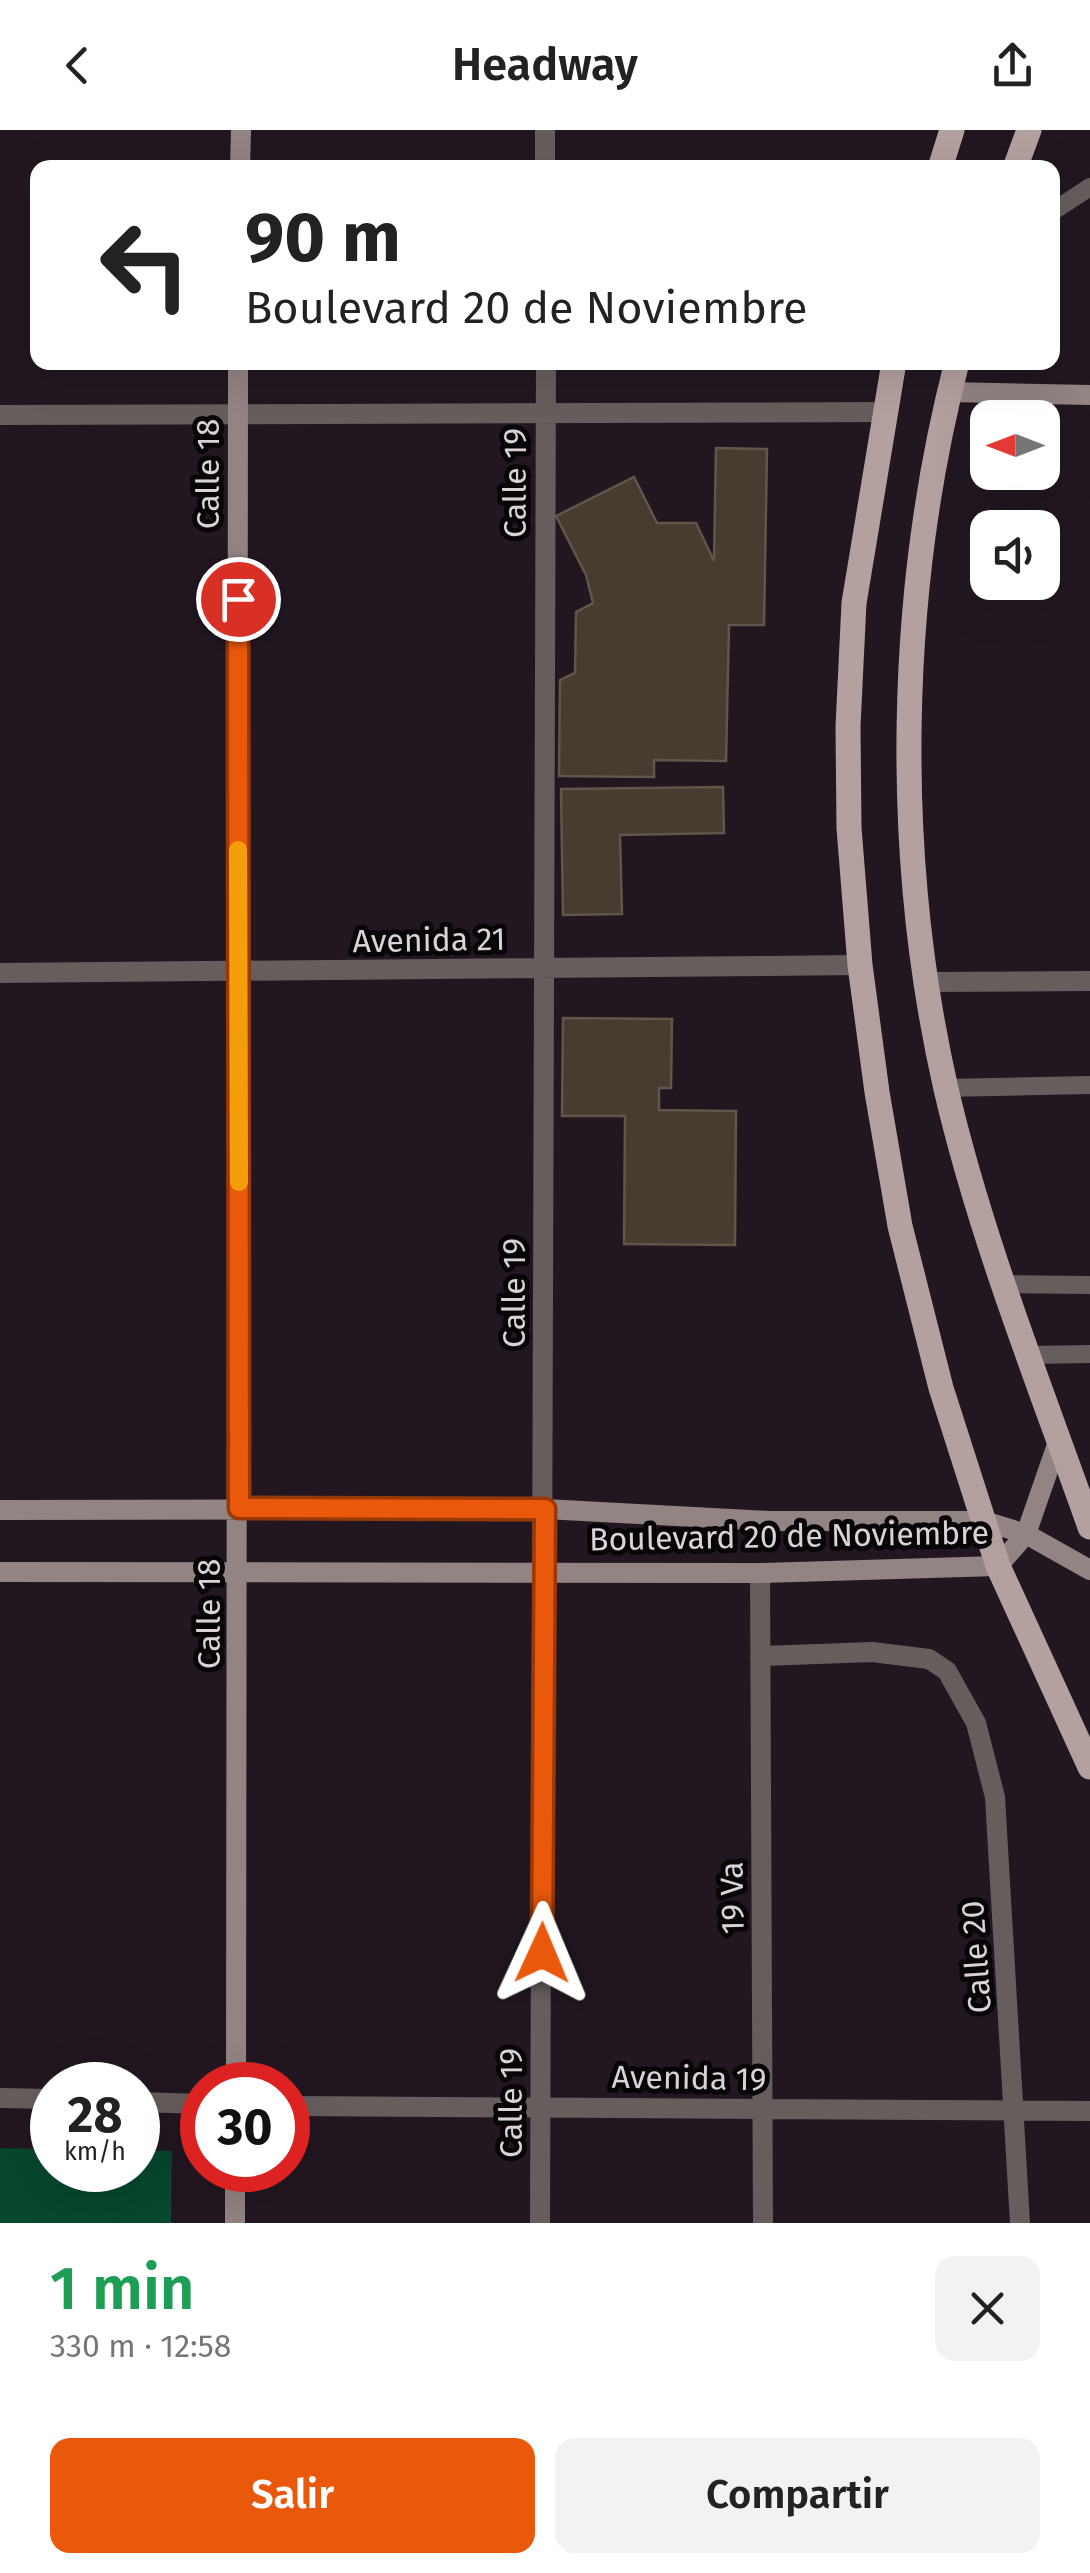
<!DOCTYPE html>
<html lang="es">
<meta charset="utf-8">
<style>
body{margin:0;font-family:"Fira Sans",sans-serif;background:#f2f2f2;color:#222;height:100vh;display:flex;flex-direction:column;font-size:38px;white-space:nowrap}
*{box-sizing:border-box;margin:0}
p{font-size:32px;color:#767676}
.icon{flex:none;width:55px;height:55px;fill:none;stroke:currentColor;stroke-width:2;stroke-linecap:round;stroke-linejoin:round}
.map{position:relative;height:2093px;overflow:hidden}
.sheet{display:flex;flex-direction:column;background:#fff;flex:1}
.sheet>*{flex:none}
.guide{position:absolute;left:30px;top:30px;width:1030px;height:210px;border-radius:20px;box-shadow:0 10px 40px #0002;background:#fff;color:#222;overflow:hidden}
.needle{width:65px;rotate:270deg}
.controls{position:absolute;left:970px;top:270px;display:grid;gap:20px}
.controls a{display:grid;place-items:center;width:90px;height:90px;border-radius:20px;background:#fff;box-shadow:0 10px 40px #0002;font-size:50px}
.speed{position:absolute;left:30px;top:1932px;display:flex;gap:20px;font-size:50px;font-weight:700;text-align:center}
.speed>*{display:grid;place-content:center;width:130px;height:130px;border-radius:50%;background:#fff;box-shadow:0 10px 40px #0002;line-height:1}
.speed small{font-size:25px;font-weight:400}
.speed .limit{border:15px solid #d22;background:#fff;color:#111}
.pin{position:absolute;display:grid;place-items:center;width:85px;height:85px;color:#fff;margin:-42px;border:5px solid #fff;border-radius:50%;box-shadow:0 2px 10px #0007}
.me{position:absolute;width:110px;margin:-55px;rotate:1deg;stroke-linejoin:round;filter:drop-shadow(0 0 8px #0008)}
.turn{display:flex;align-items:center;gap:35px;height:210px;padding:0 50px;font-size:45px}
.turn .icon{width:130px;height:130px;stroke-width:2.5}
.turn b{display:block;font-size:70px;line-height:85px}
.round{display:grid;place-items:center;flex:none;width:105px;height:105px;border-radius:20px;background:#f2f2f2}
.head{display:flex;align-items:center;justify-content:space-between;height:170px;padding:0 50px}
h1{font-size:60px;font-weight:600;line-height:75px;color:#1e9e55}
.button{display:flex;gap:20px;margin-top:auto;padding:20px 50px}
.button a{flex:1;height:115px;border-radius:20px;background:#ea580c;color:#fff;font-size:40px;font-weight:600;line-height:115px;text-align:center}
.button a+a{background:#f2f2f2;color:#222}
header{display:flex;justify-content:space-between;align-items:center;height:130px;padding:0 50px;background:#fff;font-size:45px;font-weight:600}
.map>svg:first-child{display:block}
.green{fill:#07482e}
.building{fill:#463c2f;stroke:#605649;stroke-width:2.5}
.lines{fill:none;stroke-linecap:round;stroke-linejoin:round}
.lane{stroke:#665e5d;stroke-width:18}
.street{stroke:#665e5d;stroke-width:20}
.secondary{stroke:#928482;stroke-width:20}
.primary{stroke:#b3a19f;stroke-width:25}
.route-casing{stroke:#983908;stroke-width:25}
.route{stroke:#ea580c;stroke-width:18}
.slow{stroke:#f59e0b;stroke-width:18}
.labels{text-anchor:middle;stroke-width:10;stroke-linejoin:round;paint-order:stroke}
.street-label{font-size:32px;fill:#dad2d9;stroke:#080508}
</style>
<header><svg class="icon" aria-label="back" viewBox="0 0 24 24"><path d="M15 5l-7 7 7 7"/></svg>Headway<svg class="icon" aria-label="share" viewBox="0 0 24 24"><path d="M12 15V3M7 8l5-5 5 5M5 13v7h14v-7"/></svg></header>
<div class="map">
<svg width="1090" height="2093" viewBox="0 0 1090 2093">
<rect width="100%" height="100%" fill="#221721"/>
<!-- green -->
<path class="green" d="M0 2018 52 2019V2040H138V2020L172 2021 171 2093H0Z"/>
<!-- building -->
<path class="building" d="M716 318 767 319 764 495H729L726 631 654 630V647L559 646 560 550 575 543 576 482 593 473 586 445 556 386 634 347 657 393H696L714 431Z
M723 657 724 703 620 705 622 784 563 785 561 659Z
M563 888 672 889 671 958H659V980L736 981 735 1115 624 1114 625 986H562Z"/>
<g class="lines">
<!-- lane -->
<path class="lane" d="M1052 82 1090 57
M946 958 1090 955
M1003 1154 1090 1155
M1029 1225 1090 1224"/>
<!-- street -->
<path class="street" d="M545 0V38
M0 285 885 282
M0 843 860 835
M927 852 1090 851
M760 1443 763 2093
M760 1526 872 1522 929 1529 947 1541 976 1593 995 1667 1020 2093
M0 1968 52 1969
M138 1972 202 1974
M288 1976 1090 1981
M540 2093 546 232"/>
<!-- secondary -->
<path class="secondary" d="M240 38 241 0
M949 262 1090 265
M0 1380 545 1379 769 1391H984L1026 1404 1090 1440
M0 1442 760 1443 998 1436 1026 1404 1059 1309
M236 1955 238 232
M235 2093V2040"/>
<!-- primary -->
<path class="primary" d="M940 38 952 0
M1015 38 1029 0
M894 232 854 473 848 596 849 698 860 835 877 962 900 1096 941 1258 998 1436 1090 1637
M957 232C897 464 893 726 946 959 981 1109 1039 1253 1090 1397"/>
</g>
<g class="lines">
<defs>
<path id="route" d="M238 469 239 1378 545 1379 542 1823"/>
</defs>
<!-- route casing -->
<use href="#route" class="route-casing"/>
<!-- route -->
<use href="#route" class="route"/>
<!-- slow -->
<path class="slow" d="M238 720 239 1052"/>
</g>
<g class="labels">
<!-- street labels -->
<g class="street-label">
<text transform="translate(208 344) rotate(-90)" y="11">Calle 18</text>
<text transform="translate(515 353) rotate(-90)" y="11">Calle 19</text>
<text transform="translate(429 810) rotate(-1)" y="11">Avenida 21</text>
<text transform="translate(514 1163) rotate(-90)" y="11">Calle 19</text>
<text transform="translate(789 1406) rotate(-1)" y="11">Boulevard 20 de Noviembre</text>
<text transform="translate(209 1484) rotate(-90)" y="11">Calle 18</text>
<text transform="translate(732 1768) rotate(-91)" y="11">19 Va</text>
<text transform="translate(976 1827) rotate(-94)" y="11">Calle 20</text>
<text transform="translate(689 1948) rotate(1)" y="11">Avenida 19</text>
<text transform="translate(511 1973) rotate(-90)" y="11">Calle 19</text>
</g>
</g>
</svg>
<div class="controls">
<a><svg class="needle" viewBox="-14 -14 28 28"><path d="M0-13l5 13h-10z" fill="#e53935"/><path d="M0 13l5-13h-10z" fill="#767676"/></svg></a>
<a><svg class="icon" aria-label="sound" viewBox="0 0 24 24"><path d="M4 9h4l5-4v14l-5-4H4zM17 9q2 3 0 6"/></svg></a>
</div>
<div class="speed"><div>28<small>km/h</small></div><div class="limit">30</div></div>
<div class="pin" style="left:238px;top:469px;background:#d93025"><svg class="icon" aria-label="arrive" viewBox="0 0 24 24"><path d="M6 21V4h12l-3 4 3 4H6"/></svg></div>
<svg class="me" style="left:542px;top:1823px" viewBox="-20 -20 40 40"><path d="M0-17L14 15 0 8-14 15z" fill="#ea580c" stroke="#fff" stroke-width="4"/></svg>
<div class="guide">
<div class="turn"><svg class="icon" aria-label="left" viewBox="0 0 24 24"><path d="M17 20v-9H6M10 6l-5 5 5 5"/></svg><div><b>90 m</b>Boulevard 20 de Noviembre</div></div>
</div>
</div>
<section class="sheet">
<div class="head"><div><h1>1 min</h1><p>330 m · 12:58</p></div><a class="round"><svg class="icon" aria-label="close" viewBox="0 0 24 24"><path d="M6 6l12 12M18 6L6 18"/></svg></a></div>
<div class="button"><a>Salir</a><a>Compartir</a></div>
</section>
